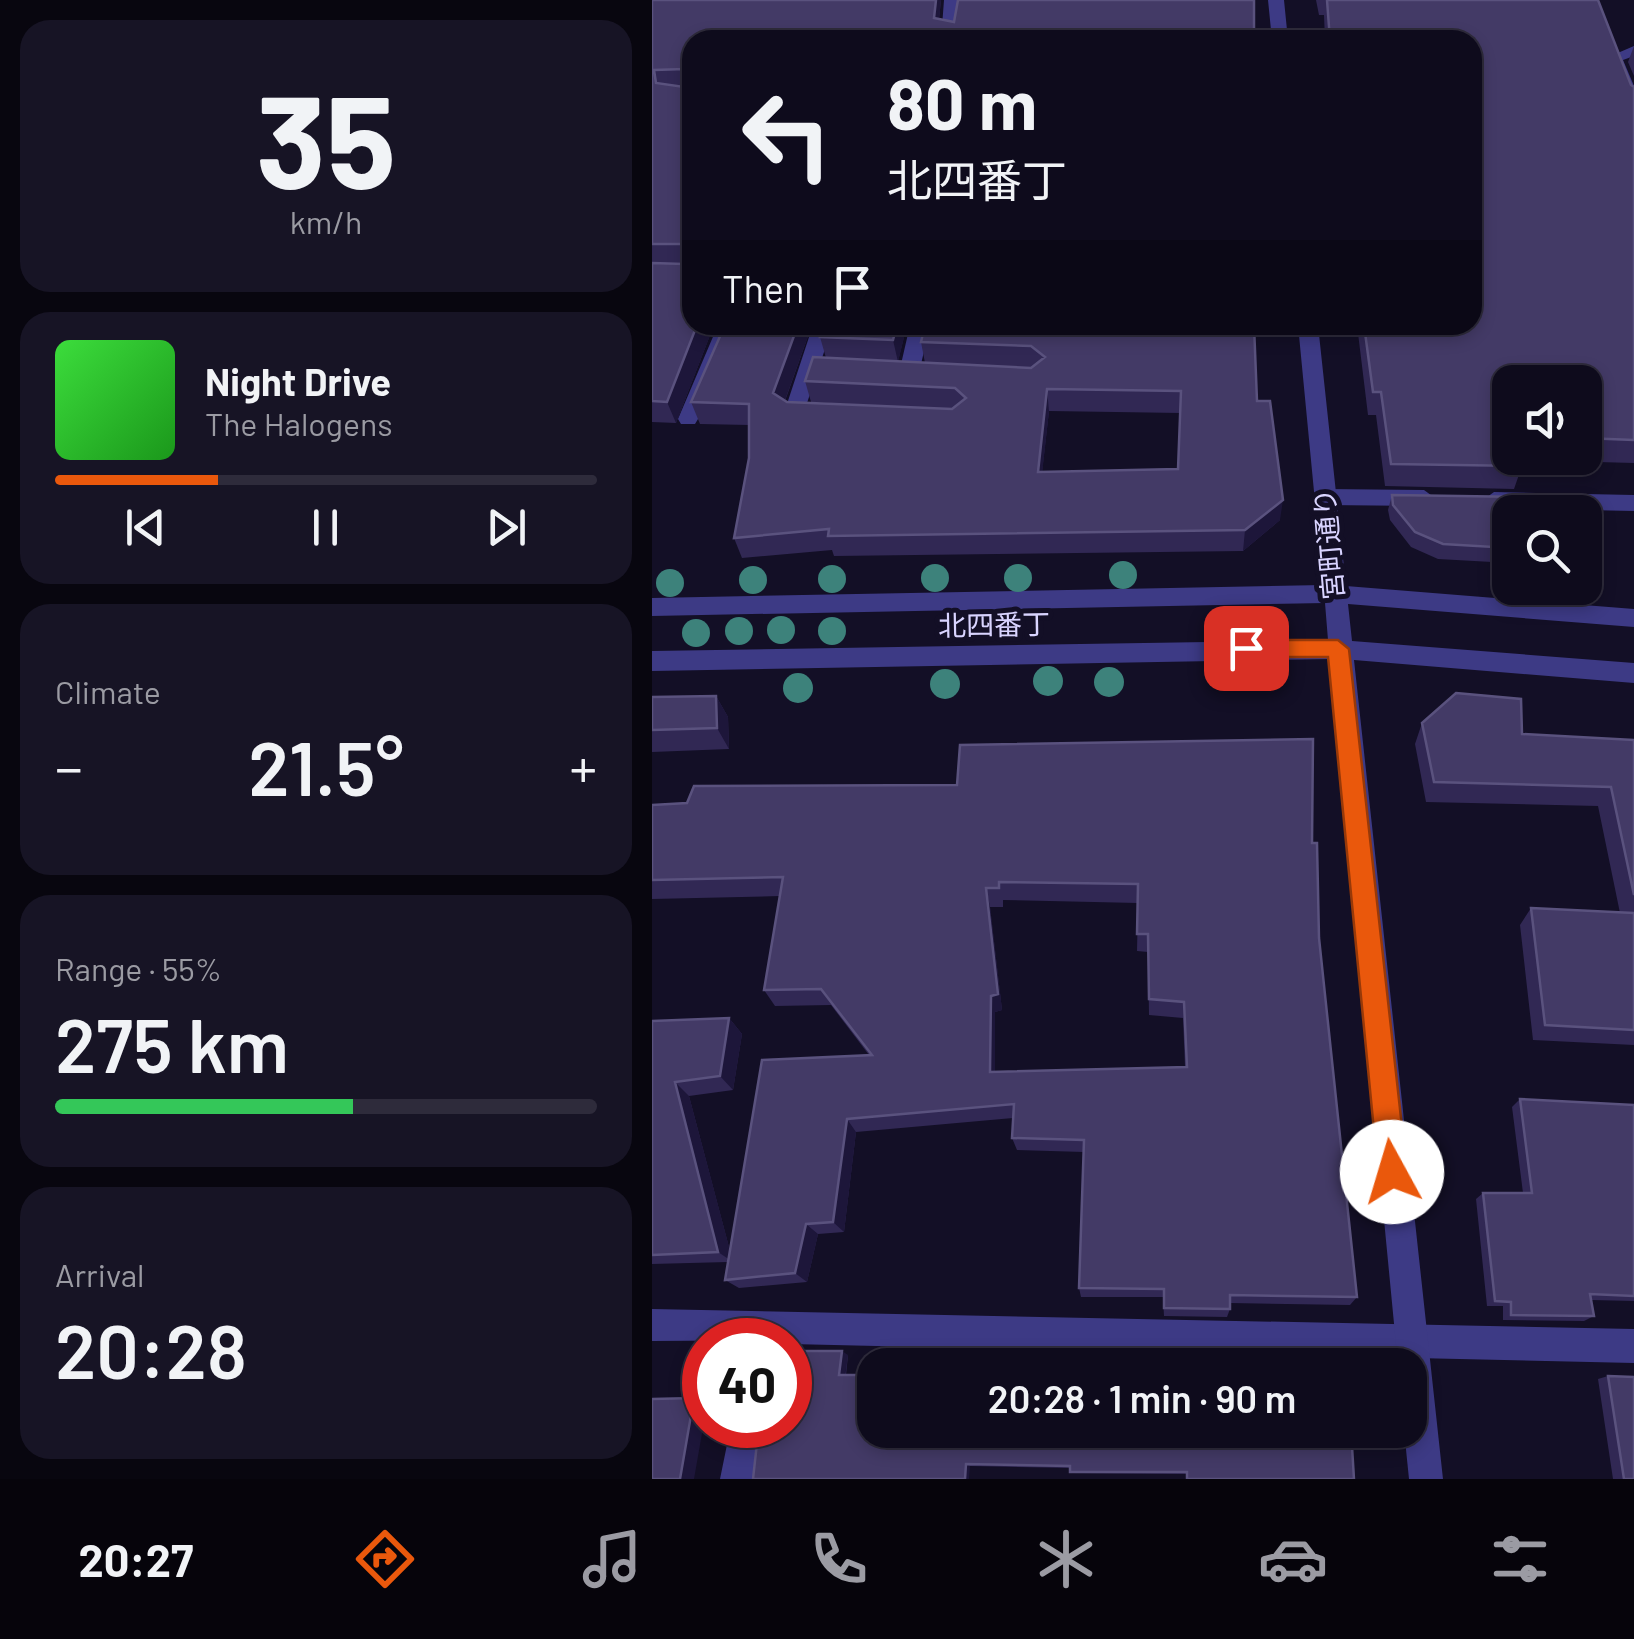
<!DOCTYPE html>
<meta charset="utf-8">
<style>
:root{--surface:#0e0b1c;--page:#171425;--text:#f1f3f6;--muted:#9b9ba3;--line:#2e2b3b;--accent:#ea580c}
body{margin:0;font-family:Barlow,"Noto Sans JP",sans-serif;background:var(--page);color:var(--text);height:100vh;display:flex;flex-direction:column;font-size:38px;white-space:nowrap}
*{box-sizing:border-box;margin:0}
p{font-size:32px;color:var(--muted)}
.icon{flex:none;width:55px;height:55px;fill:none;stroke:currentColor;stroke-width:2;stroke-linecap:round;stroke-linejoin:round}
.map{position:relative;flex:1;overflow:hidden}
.panel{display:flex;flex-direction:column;gap:20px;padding:20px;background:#08060f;width:652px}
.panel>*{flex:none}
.guide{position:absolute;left:30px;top:30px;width:800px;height:305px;border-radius:30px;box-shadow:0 5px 15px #0003,0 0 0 2px var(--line);background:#0e0b1c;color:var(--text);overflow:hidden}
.controls{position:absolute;left:840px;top:365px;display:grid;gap:20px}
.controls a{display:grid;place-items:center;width:110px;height:110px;border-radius:20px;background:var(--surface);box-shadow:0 5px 15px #0003,0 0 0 2px var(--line);font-size:50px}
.speed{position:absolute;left:30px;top:1318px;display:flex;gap:20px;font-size:50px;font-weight:700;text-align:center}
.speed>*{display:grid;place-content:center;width:130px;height:130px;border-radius:50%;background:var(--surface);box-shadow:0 5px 15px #0003,0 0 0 2px var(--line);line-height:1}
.speed .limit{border:15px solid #d22;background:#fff;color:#111}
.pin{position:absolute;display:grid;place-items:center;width:85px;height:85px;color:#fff;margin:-42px;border-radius:20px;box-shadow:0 5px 15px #0006}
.me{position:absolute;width:110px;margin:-55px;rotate:354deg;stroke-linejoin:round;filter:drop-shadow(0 0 8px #0008)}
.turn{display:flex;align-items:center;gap:35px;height:210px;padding:0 40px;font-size:45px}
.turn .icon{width:130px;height:130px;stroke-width:2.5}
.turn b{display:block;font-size:70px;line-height:85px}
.then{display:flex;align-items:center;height:95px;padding:0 40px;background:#0003;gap:20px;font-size:38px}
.big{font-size:75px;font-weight:600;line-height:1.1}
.panel .tile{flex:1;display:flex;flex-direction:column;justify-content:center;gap:15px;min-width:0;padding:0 35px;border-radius:30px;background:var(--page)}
.panel .dial{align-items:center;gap:0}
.dial b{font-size:130px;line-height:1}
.song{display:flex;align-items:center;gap:30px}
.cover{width:120px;height:120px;border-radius:15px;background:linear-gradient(135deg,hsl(120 70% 55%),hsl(120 70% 35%))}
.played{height:10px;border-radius:5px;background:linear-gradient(90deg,var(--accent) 30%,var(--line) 30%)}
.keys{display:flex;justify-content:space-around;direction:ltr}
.heat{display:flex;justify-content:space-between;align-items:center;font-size:55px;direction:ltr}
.charge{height:15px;border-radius:8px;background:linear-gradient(90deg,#34c759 55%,var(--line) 0)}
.trip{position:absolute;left:205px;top:1348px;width:570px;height:100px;border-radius:30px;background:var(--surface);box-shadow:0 5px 15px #0003,0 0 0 2px var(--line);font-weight:600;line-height:100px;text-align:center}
.dock{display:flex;height:160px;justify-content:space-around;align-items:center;background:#06040b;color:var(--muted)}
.dock .icon{width:70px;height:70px}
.dock .on{color:var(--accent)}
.dock b{font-size:45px;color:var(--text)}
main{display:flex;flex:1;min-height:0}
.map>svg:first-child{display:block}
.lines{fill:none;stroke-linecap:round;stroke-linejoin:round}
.service{fill:#3d3a85;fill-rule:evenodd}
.minor{fill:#3d3a85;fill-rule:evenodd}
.tertiary{fill:#3d3a85;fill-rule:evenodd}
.tree{fill:#3d827b}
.wall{fill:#312854;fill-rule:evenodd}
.shaded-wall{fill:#1d163a}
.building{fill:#433a66;stroke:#5a527e;stroke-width:2.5;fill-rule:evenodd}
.route{fill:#ea580c;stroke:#983908;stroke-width:2.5}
.labels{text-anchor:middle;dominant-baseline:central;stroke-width:10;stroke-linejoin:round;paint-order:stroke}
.street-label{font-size:28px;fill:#d9d4ff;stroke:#130f26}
</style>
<main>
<section class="panel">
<div class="tile dial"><b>35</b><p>km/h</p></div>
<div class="tile">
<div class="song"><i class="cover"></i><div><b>Night Drive</b><p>The Halogens</p></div></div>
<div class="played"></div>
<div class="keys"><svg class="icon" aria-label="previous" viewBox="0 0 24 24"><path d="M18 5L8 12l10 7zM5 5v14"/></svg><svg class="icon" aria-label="pause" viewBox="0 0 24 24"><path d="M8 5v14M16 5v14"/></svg><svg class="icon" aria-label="next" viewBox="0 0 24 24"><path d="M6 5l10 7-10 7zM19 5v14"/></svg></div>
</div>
<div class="tile"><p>Climate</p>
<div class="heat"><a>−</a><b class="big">21.5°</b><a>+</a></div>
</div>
<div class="tile"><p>Range · 55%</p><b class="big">275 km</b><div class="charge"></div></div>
<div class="tile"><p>Arrival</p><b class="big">20:28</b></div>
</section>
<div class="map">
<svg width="982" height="1479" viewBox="0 0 982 1479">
<rect width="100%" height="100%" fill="#130f26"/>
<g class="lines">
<!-- service -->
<path class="service" d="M 66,325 L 86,325 L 46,419 L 43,424 L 29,424 L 26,419 Z
M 161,325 L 181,325 L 154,406 L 171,409 L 174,414 C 166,425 140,424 132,413 Z
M 258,325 L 278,325 L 267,373 L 257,380 L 247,373 Z
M 79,1425 L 113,1425 L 102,1479 L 68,1479 Z"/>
<!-- minor -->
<path class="minor" d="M 292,0 L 308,0 L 305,40 L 289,40 Z
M 982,46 L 982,56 L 971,60 L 982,86 L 982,112 L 974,107 L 954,58 Z
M 672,489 L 772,490 L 783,498 L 772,506 L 672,505 L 661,497 Z
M 842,492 L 982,495 L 982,511 L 842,508 L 831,500 Z
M 0,1309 L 982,1329 L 982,1363 L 138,1344 L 138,1340 L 0,1341 Z"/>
<!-- tertiary -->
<path class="tertiary" d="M 616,0 L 632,0 L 636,40 L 620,40 Z
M 646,325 L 666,325 L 694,586 L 982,609 L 982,627 L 696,604 L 700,641 L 982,663 L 982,683 L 702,660 L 791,1479 L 757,1479 L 752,1430 L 758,1430 L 758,1365 L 746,1365 L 678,659 L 0,671 L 0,651 L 676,640 L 673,603 L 0,616 L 0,598 L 671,585 Z"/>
</g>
<!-- trees -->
<g class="tree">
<circle cx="471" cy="575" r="14"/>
<circle cx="283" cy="578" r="14"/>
<circle cx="366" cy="578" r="14"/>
<circle cx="180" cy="579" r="14"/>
<circle cx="101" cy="580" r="14"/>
<circle cx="18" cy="583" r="14"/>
<circle cx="129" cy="630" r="14"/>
<circle cx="87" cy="631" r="14"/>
<circle cx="180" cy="631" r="14"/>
<circle cx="44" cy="633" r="14"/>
<circle cx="396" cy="681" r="15"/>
<circle cx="457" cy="682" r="15"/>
<circle cx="293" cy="684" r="15"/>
<circle cx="146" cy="688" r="15"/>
</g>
<!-- wall -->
<path class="wall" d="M 0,0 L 289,0 L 287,19 L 302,22 L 306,0 L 602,0 L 602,40 L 40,40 L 40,325 L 62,325 L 24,423 L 0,422 Z
M 664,0 L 946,0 L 979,85 L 982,87 L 982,463 L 869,460 L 870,466 L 862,489 L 733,486 L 724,415 L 716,415 L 705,325 L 820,325 L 820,40 L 673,40 L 672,15 L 667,15 ZM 858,382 L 932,382 L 932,458 L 858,458 Z
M 982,46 L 982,76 L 976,62 Z
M 160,325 L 133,401 L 135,402 L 256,407 L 159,402 L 153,381 L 174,358 L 168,337 L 172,325 L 255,325 L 246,361 L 273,363 L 269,342 L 602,325 L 605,401 L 628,520 L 591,551 L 182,556 L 180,550 L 90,558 L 82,538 L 97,458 L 97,425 L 48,424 L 39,402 ZM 397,411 L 529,413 L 526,469 L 390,472 Z
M 740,495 L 858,512 L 858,563 L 786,559 L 759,547 L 738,520 L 736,510 Z
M 64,696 L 76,717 L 77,749 L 0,752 L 0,697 Z
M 770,723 L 870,734 L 982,740 L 982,1045 L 881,1040 L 868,925 L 879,908 L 968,913 L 946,806 L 774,802 L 763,744 Z
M 0,805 L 660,843 L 667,938 L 705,1297 L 698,1305 L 578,1303 L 578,1309 L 575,1317 L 512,1316 L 511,1297 L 429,1297 L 427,1288 L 432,1152 L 365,1150 L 360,1138 L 361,1118 L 204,1132 L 192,1232 L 166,1234 L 155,1282 L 87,1288 L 73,1280 L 76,1262 L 0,1264 L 0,1021 L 77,1018 L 90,1034 L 81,1090 L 37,1096 L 78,1251 L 217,1055 L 179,1005 L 123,1006 L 112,990 L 128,896 L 0,899 ZM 351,900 L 486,903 L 485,951 L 496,952 L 497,1015 L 531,1018 L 533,1067 L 343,1072 L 343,1012 L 350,1010 L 338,907 L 351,907 Z
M 868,1099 L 982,1105 L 982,1301 L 939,1300 L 942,1316 L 932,1321 L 851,1320 L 851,1306 L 835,1306 L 824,1199 L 831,1193 L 871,1193 L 860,1107 Z
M 196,1355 L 194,1375 L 702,1479 L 534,1479 L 534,1474 L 419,1473 L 418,1472 L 418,1468 L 318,1466 L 101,1479 Z
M 956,1376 L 982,1479 L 961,1479 L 946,1379 Z"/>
<!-- shaded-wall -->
<path class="shaded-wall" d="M 284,0 L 289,0 L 285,40 L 282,18 Z
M 45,325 L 62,325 L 24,423 L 15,402 Z
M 146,325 L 160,325 L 128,414 L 121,393 Z
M 245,325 L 255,325 L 246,362 L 241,340 Z
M 395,389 L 397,411 L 388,493 L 386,472 Z
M 631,500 L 628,520 L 591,551 L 593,530 Z
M 64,696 L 76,717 L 77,749 L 65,728 Z
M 334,888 L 338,907 L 350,1010 L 343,1012 L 343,1086 L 338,1072 Z
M 77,1018 L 90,1034 L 81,1090 L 68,1076 Z
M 23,1082 L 37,1096 L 81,1262 L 66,1252 Z
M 195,1119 L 204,1132 L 192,1232 L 181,1222 Z
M 154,1224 L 166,1234 L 155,1282 L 143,1273 Z
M 190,1351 L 196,1355 L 193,1378 L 187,1375 Z
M 42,1398 L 52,1401 L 52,1422 L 42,1479 L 28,1479 Z
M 314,1464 L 318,1466 L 317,1479 L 313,1479 Z"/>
<!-- building -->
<path class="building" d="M 0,0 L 284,0 L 282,18 L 302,22 L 306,0 L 602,0 L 602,40 L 40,40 L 40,325 L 45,325 L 15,402 L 0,401 L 0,263 L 32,264 L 36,260 L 32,244 L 0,244 ZM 33,69 L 37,83 L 32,87 L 4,83 L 2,70 Z
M 675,0 L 946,0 L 979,85 L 982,87 L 982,440 L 932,438 L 932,382 L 858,382 L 858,458 L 868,458 L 870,466 L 739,464 L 729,392 L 721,392 L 712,325 L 820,325 L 820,40 L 678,40 Z
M 73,325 L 146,325 L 121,393 L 135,402 L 300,409 L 314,398 L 303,388 L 153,381 L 161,357 L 379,368 L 393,357 L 379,346 L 269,342 L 273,325 L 602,325 L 605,401 L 618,401 L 631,500 L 593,530 L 176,536 L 177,529 L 82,538 L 97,458 L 97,404 L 39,402 ZM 395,389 L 529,391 L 526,469 L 386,472 Z
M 172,325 L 245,325 L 241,340 L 168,337 Z
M 740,495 L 873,497 L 877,512 L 858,512 L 858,548 L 791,544 L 763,532 L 741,505 Z
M 804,693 L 869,699 L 870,734 L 982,740 L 982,895 L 959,787 L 782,782 L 770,723 Z
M 64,696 L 65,728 L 0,730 L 0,697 Z
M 661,739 L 660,843 L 665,843 L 667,938 L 705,1297 L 578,1295 L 578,1309 L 512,1308 L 512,1289 L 427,1288 L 432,1140 L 360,1138 L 362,1104 L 195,1119 L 181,1222 L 154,1224 L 143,1273 L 73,1280 L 110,1060 L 220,1055 L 169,989 L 112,990 L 131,877 L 0,880 L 0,805 L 35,803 L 42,786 L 305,785 L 308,745 ZM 347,882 L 486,884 L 485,934 L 496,934 L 497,999 L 532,1002 L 535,1067 L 338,1072 L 339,996 L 346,994 L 334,888 L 347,888 Z
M 879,908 L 982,913 L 982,1030 L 893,1025 Z
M 77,1018 L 68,1076 L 23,1082 L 66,1252 L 0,1255 L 0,1021 Z
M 868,1099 L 982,1105 L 982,1296 L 938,1294 L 942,1316 L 859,1315 L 859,1302 L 843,1301 L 831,1193 L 880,1193 Z
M 138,1351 L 190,1351 L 187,1375 L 222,1375 L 222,1430 L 699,1430 L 702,1479 L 535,1479 L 535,1472 L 418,1472 L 418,1466 L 314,1464 L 313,1479 L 101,1479 L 107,1425 L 138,1425 Z
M 514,1352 L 578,1354 L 579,1365 L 514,1365 Z
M 330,1357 L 399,1358 L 398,1365 L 329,1365 Z
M 956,1376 L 982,1377 L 982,1479 L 972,1479 Z
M 42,1398 L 28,1479 L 0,1479 L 0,1399 Z"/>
<!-- route -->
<path class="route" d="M 594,640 L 686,640 L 697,649 L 755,1172 L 750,1182 L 740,1187 L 731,1182 L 726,1172 L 676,657 L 594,657 L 583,648 Z"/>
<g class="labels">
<!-- street labels -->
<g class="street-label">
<text transform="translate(676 544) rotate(-95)">宮町通り</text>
<text transform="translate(342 624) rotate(-1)">北四番丁</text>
</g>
</g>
</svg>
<div class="controls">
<a><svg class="icon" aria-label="sound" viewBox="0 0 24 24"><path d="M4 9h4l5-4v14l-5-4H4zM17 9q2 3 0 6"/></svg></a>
<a><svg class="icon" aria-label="search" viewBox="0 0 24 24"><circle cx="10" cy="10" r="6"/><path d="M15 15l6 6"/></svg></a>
</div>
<div class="speed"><div class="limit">40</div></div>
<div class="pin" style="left:594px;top:648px;background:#d93025"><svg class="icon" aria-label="arrive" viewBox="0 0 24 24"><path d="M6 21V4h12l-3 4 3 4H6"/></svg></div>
<svg class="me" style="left:740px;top:1172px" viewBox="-20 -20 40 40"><circle r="19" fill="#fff"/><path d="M0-13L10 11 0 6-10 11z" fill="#ea580c"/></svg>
<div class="trip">20:28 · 1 min · 90 m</div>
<div class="guide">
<div class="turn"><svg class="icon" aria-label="left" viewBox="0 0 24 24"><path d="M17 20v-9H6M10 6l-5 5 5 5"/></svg><div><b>80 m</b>北四番丁</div></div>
<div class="then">Then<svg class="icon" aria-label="arrive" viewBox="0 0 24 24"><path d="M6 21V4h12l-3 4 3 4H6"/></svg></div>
</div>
</div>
</main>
<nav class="dock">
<b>20:27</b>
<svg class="icon on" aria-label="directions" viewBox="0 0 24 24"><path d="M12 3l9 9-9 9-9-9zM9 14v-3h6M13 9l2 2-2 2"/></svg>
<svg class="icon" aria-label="music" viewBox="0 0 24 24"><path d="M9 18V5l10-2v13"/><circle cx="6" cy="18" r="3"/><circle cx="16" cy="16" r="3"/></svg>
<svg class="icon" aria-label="phone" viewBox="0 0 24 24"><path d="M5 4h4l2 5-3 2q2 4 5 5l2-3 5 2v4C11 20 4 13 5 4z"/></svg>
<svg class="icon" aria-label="climate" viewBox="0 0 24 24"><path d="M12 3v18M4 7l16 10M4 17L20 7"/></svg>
<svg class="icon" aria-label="car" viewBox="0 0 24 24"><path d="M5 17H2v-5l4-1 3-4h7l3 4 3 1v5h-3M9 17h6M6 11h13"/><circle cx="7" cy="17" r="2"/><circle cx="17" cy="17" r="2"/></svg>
<svg class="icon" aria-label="filters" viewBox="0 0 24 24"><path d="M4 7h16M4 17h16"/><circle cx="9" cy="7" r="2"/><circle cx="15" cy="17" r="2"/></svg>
</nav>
